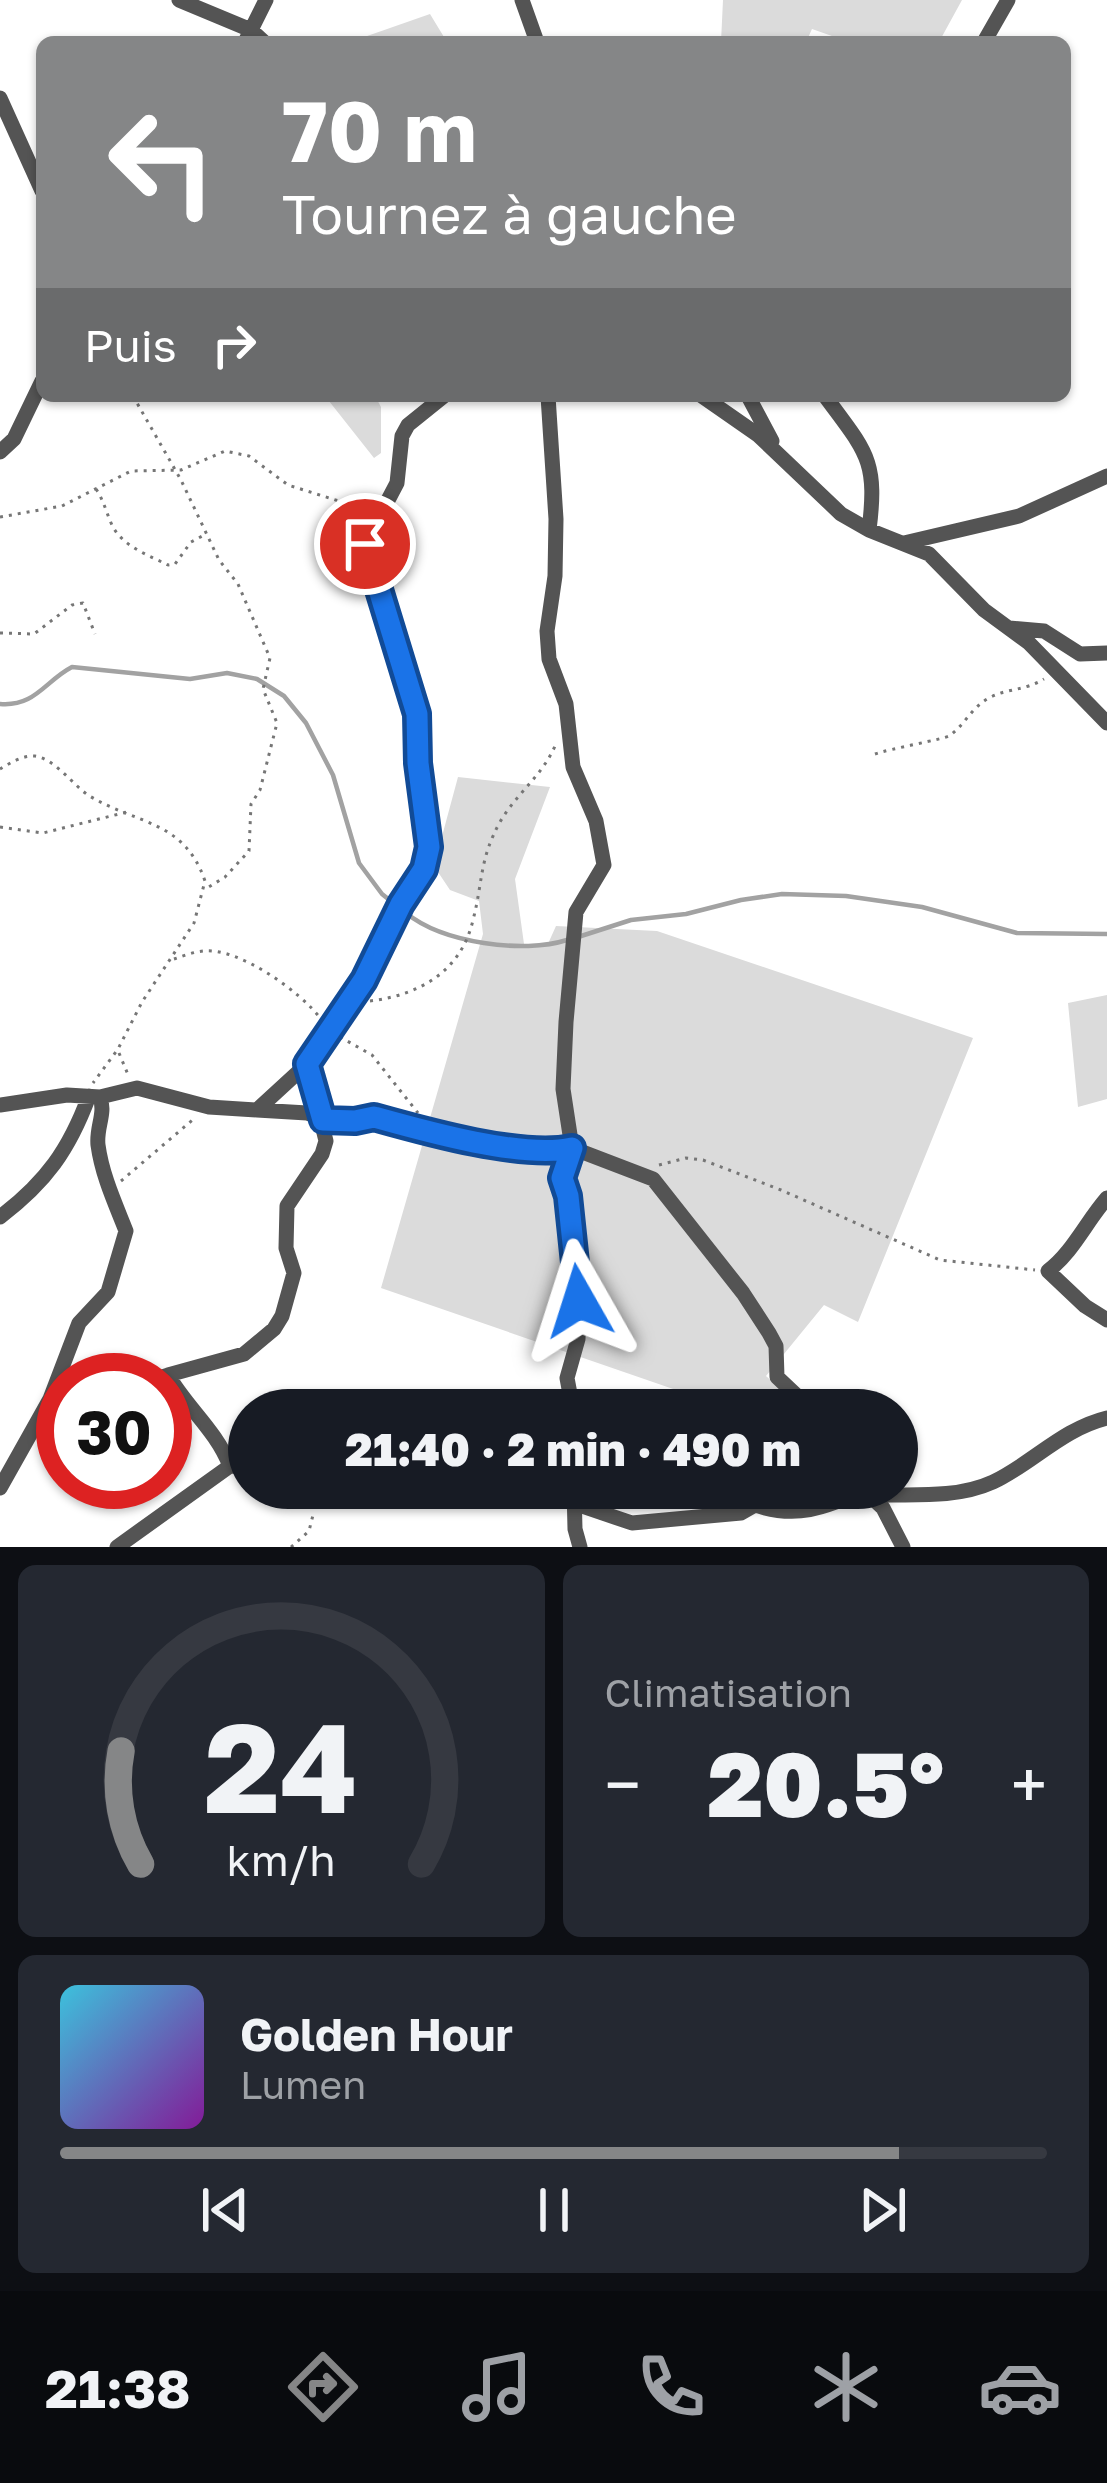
<!DOCTYPE html>
<html lang="fr">
<meta charset="utf-8">
<style>
:root{--surface:#171b24;--page:#242831;--text:#f1f3f6;--muted:#9ea1a6;--line:#363941;--accent:#858687}
body{margin:0;font-family:"Golos Text",sans-serif;background:var(--page);color:var(--text);height:100vh;display:flex;flex-direction:column;font-size:45px;white-space:nowrap}
*{box-sizing:border-box;margin:0}
p{font-size:39px;color:var(--muted)}
.icon{flex:none;width:66px;height:66px;fill:none;stroke:currentColor;stroke-width:2;stroke-linecap:round;stroke-linejoin:round}
.map{position:relative;height:1547px;overflow:hidden}
.panel{display:flex;flex-direction:column;gap:18px;padding:18px;background:#0d0f14;flex:1}
.panel>*{flex:none}
.guide{position:absolute;left:36px;top:36px;width:1035px;height:366px;border-radius:18px;box-shadow:0 3px 9px #0004;background:#858687;color:#fff;overflow:hidden}
.speed{position:absolute;left:36px;top:1353px;display:flex;gap:24px;font-size:60px;font-weight:700;text-align:center}
.speed>*{display:grid;place-content:center;width:156px;height:156px;border-radius:50%;background:var(--surface);box-shadow:0 3px 9px #0004;line-height:1}
.speed .limit{border:18px solid #d22;background:#fff;color:#111}
.pin{position:absolute;display:grid;place-items:center;width:102px;height:102px;color:#fff;margin:-51px;border:6px solid #fff;border-radius:50%;box-shadow:0 3px 12px #0007}
.me{position:absolute;width:132px;margin:-66px;rotate:354deg;stroke-linejoin:round;filter:drop-shadow(0 0 9px #0008)}
.turn{display:flex;align-items:center;gap:42px;height:252px;padding:0 48px;font-size:54px}
.turn .icon{width:156px;height:156px;stroke-width:2.5}
.turn b{display:block;font-size:84px;line-height:102px}
.then{display:flex;align-items:center;height:114px;padding:0 48px;background:#0003;gap:24px;font-size:45px}
.big{font-size:90px;font-weight:800;line-height:1.1}
.panel .tile{flex:1;display:flex;flex-direction:column;justify-content:center;gap:18px;min-width:0;padding:0 42px;border-radius:18px;background:var(--page)}
.panel .dial{align-items:center;gap:0}
.dial svg{height:312px;overflow:visible;fill:none;stroke:var(--line);stroke-width:7;stroke-linecap:round;text-anchor:middle}
.dial text{fill:var(--text);stroke:none}
.song{display:flex;align-items:center;gap:36px}
.cover{width:144px;height:144px;border-radius:18px;background:linear-gradient(135deg,hsl(190 70% 55%),hsl(290 70% 35%))}
.played{height:12px;border-radius:6px;background:linear-gradient(90deg,var(--accent) 85%,var(--line) 85%)}
.keys{display:flex;justify-content:space-around;direction:ltr}
.heat{display:flex;justify-content:space-between;align-items:center;font-size:66px;direction:ltr}
.panel .tiles{flex:1;display:grid;gap:18px;grid-template-columns:1fr 1fr}
.tile:last-child{grid-column:span 2}
.trip{position:absolute;left:228px;top:1389px;width:690px;height:120px;border-radius:60px;background:var(--surface);box-shadow:0 3px 9px #0004;font-weight:800;line-height:120px;text-align:center}
.menu{display:flex;height:192px;justify-content:space-around;align-items:center;background:#090b0e;color:var(--muted)}
.menu .icon{width:84px;height:84px}
.menu .on{color:var(--accent)}
.menu b{font-size:54px;color:var(--text)}
.map>svg:first-child{display:block}
.green{fill:#dbdbdb}
.lines{fill:none;stroke-linecap:round;stroke-linejoin:round}
.stream{stroke:#a2a2a2;stroke-width:4.5}
.path{stroke:#767676;stroke-width:3;stroke-dasharray:3 6;stroke-linecap:butt}
.minor{stroke:#545454;stroke-width:15}
.route-casing{stroke:#114b97;stroke-width:30}
.route{stroke:#1a73e8;stroke-width:21}
</style>
<div class="map">
<svg width="1107" height="1547" viewBox="0 0 1107 1547">
<rect width="100%" height="100%" fill="#fff"/>
<!-- green -->
<path class="green" d="M 723,0 L 962,0 L 939,42 L 849,42 L 812,29 L 806,42 L 721,42 Z
M 430,14 L 447,42 L 350,42 Z
M 325,396 L 375,396 L 381,407 L 381,453 L 374,458 Z
M 458,777 L 550,787 L 515,879 L 524,944 L 547,946 L 556,926 L 657,931 L 973,1038 L 858,1322 L 824,1305 L 766,1376 L 792,1399 L 783,1410 L 734,1410 L 381,1288 L 483,934 L 479,901 L 450,890 L 434,866 Z
M 1107,995 L 1107,1099 L 1078,1107 L 1068,1003 Z"/>
<g class="lines">
<!-- stream -->
<path class="stream" d="M 0,704 C 35,707 45,681 72,667 L 190,679 L 227,673 L 257,679 L 284,696 L 306,723 L 333,775 L 359,863 L 382,894 L 397,906
M 406,913 C 443,943 523,954 567,940
M 578,937 L 631,920 L 686,914 L 741,900 L 782,894 L 846,896 L 922,907 L 1017,933 L 1107,934"/>
<!-- path -->
<path class="path" d="M 133,396 L 181,480 L 219,560 L 238,584 L 270,658 L 263,689 L 277,723 L 260,790 L 251,804 L 249,851 L 225,877 L 204,890
M 96,489 C 104,501 106,512 112,525 C 122,546 148,555 168,565 L 175,564 L 191,542 L 206,534
M 0,517 L 62,506 L 131,471 L 181,470 L 225,451 L 249,456 L 288,485 L 364,509
M 0,633 L 34,634 L 72,605 L 83,603 L 95,634
M 875,754 C 889,749 944,739 949,736 C 965,725 972,706 991,697 C 1009,688 1024,691 1044,679
M 0,769 C 10,763 23,755 35,756 C 55,759 72,784 88,795 C 134,824 184,819 205,881 L 194,923 L 142,1002 L 118,1049 L 93,1083
M 0,827 L 43,833 L 127,812
M 174,959 C 183,956 193,952 203,951 C 238,947 300,991 321,1019
M 370,1001 C 419,995 461,972 473,920 C 483,882 479,860 500,822 C 516,794 542,776 555,746
M 340,1037 L 372,1055 L 418,1113
M 119,1053 L 129,1077
M 659,1165 L 686,1158 L 703,1160 L 781,1190 L 940,1260 L 1035,1270
M 121,1181 L 196,1117
M 291,1547 L 309,1531 L 314,1511"/>
<!-- minor -->
<path class="minor" d="M 179,0 L 251,30 L 264,42
M 522,0 L 537,42
M 245,42 L 266,0
M 984,42 L 1008,0
M 0,98 L 42,191
M 548,396 L 556,519 L 555,576 L 547,631 L 549,659 L 566,704 L 573,767 L 596,821 L 604,865 L 576,912 L 566,1022 L 563,1089 L 572,1148 L 562,1178 L 568,1196 L 579,1301 L 578,1339 L 567,1378 L 573,1410
M 702,396 L 758,435 L 841,514 L 869,530 L 929,554 L 984,610 L 1029,643 L 1107,723
M 748,396 L 772,441
M 825,396 C 866,452 878,459 869,530
M 0,452 L 14,439 L 42,381
M 904,543 L 1019,516 L 1107,476
M 1009,628 L 1044,631 L 1080,654 L 1107,653
M 0,1105 L 67,1095 L 100,1097 L 137,1088 L 209,1107 L 257,1110 L 307,1064 L 350,1003 L 428,859 L 417,714 L 365,544 L 397,483 L 402,436 L 408,425 L 444,396
M 257,1110 L 307,1113 L 337,1122 L 373,1117 L 493,1144 L 552,1153 L 572,1148 L 653,1179 L 743,1293 L 769,1333 L 776,1346 L 777,1377 L 812,1410
M 1107,1198 C 1086,1222 1073,1252 1048,1271 L 1085,1306 L 1107,1320
M 0,1217 C 46,1182 69,1150 89,1096
M 168,1375 L 244,1354 L 274,1329 L 282,1316 L 294,1273 L 286,1248 L 287,1206 L 322,1154 L 326,1141 L 307,1064
M 76,1380 L 81,1377 L 99,1380
M 153,1380 L 168,1375 C 187,1408 216,1430 230,1466 L 249,1467
M 50,1399 L 79,1323 L 108,1292 L 126,1231 C 115,1203 102,1175 98,1145 C 96,1127 106,1114 100,1097
M 0,1488 L 50,1399 L 56,1395
M 298,1488 L 315,1497 L 327,1498 L 485,1488
M 574,1488 L 575,1529 L 580,1547
M 867,1493 L 883,1508 L 903,1547
M 871,1495 C 911,1494 956,1499 993,1482 C 1033,1463 1062,1429 1107,1418
M 576,1504 L 632,1523 L 741,1513 L 755,1505 C 797,1519 823,1508 863,1491
M 117,1547 L 230,1466"/>
</g>
<g class="lines">
<defs>
<path id="route" d="M 365,544 L 417,714 L 418,763 L 429,847 L 424,869 L 401,904 L 364,980 L 307,1064 L 323,1120 L 355,1121 L 374,1117 C 424,1131 523,1159 572,1148 L 562,1178 L 568,1196 L 579,1301"/>
</defs>
<!-- route casing -->
<use href="#route" class="route-casing"/>
<!-- route -->
<use href="#route" class="route"/>
</g>
</svg>
<div class="speed"><div class="limit">30</div></div>
<div class="pin" style="left:365px;top:544px;background:#d93025"><svg class="icon" aria-label="arrive" viewBox="0 0 24 24"><path d="M6 21V4h12l-3 4 3 4H6"/></svg></div>
<svg class="me" style="left:579px;top:1301px" viewBox="-20 -20 40 40"><path d="M0-17L14 15 0 8-14 15z" fill="#1a73e8" stroke="#fff" stroke-width="4"/></svg>
<div class="trip">21:40 · 2 min · 490 m</div>
<div class="guide">
<div class="turn"><svg class="icon" aria-label="left" viewBox="0 0 24 24"><path d="M17 20v-9H6M10 6l-5 5 5 5"/></svg><div><b>70 m</b>Tournez à gauche</div></div>
<div class="then">Puis<svg class="icon" aria-label="right" viewBox="0 0 24 24"><path d="M7 20v-9h11M14 6l5 5-5 5"/></svg></div>
</div>
</div>
<section class="panel">
<div class="tiles">
<div class="tile dial"><svg viewBox="0 0 100 80">
<path d="M14 69A42 42 0 1 1 86 69"/>
<path d="M14 69A42 42 0 0 1 9 40" stroke="#858687"/>
<text x="50" y="56" font-size="32" font-weight="700">24</text>
<text x="50" y="72" font-size="11">km/h</text>
</svg></div>
<div class="tile"><p>Climatisation</p>
<div class="heat"><a>−</a><b class="big">20.5°</b><a>+</a></div>
</div>
<div class="tile">
<div class="song"><i class="cover"></i><div><b>Golden Hour</b><p>Lumen</p></div></div>
<div class="played"></div>
<div class="keys"><svg class="icon" aria-label="previous" viewBox="0 0 24 24"><path d="M18 5L8 12l10 7zM5 5v14"/></svg><svg class="icon" aria-label="pause" viewBox="0 0 24 24"><path d="M8 5v14M16 5v14"/></svg><svg class="icon" aria-label="next" viewBox="0 0 24 24"><path d="M6 5l10 7-10 7zM19 5v14"/></svg></div>
</div>
</div>
</section>
<nav class="menu">
<b>21:38</b>
<svg class="icon on" aria-label="directions" viewBox="0 0 24 24"><path d="M12 3l9 9-9 9-9-9zM9 14v-3h6M13 9l2 2-2 2"/></svg>
<svg class="icon" aria-label="music" viewBox="0 0 24 24"><path d="M9 18V5l10-2v13"/><circle cx="6" cy="18" r="3"/><circle cx="16" cy="16" r="3"/></svg>
<svg class="icon" aria-label="phone" viewBox="0 0 24 24"><path d="M5 4h4l2 5-3 2q2 4 5 5l2-3 5 2v4C11 20 4 13 5 4z"/></svg>
<svg class="icon" aria-label="climate" viewBox="0 0 24 24"><path d="M12 3v18M4 7l16 10M4 17L20 7"/></svg>
<svg class="icon" aria-label="car" viewBox="0 0 24 24"><path d="M5 17H2v-5l4-1 3-4h7l3 4 3 1v5h-3M9 17h6M6 11h13"/><circle cx="7" cy="17" r="2"/><circle cx="17" cy="17" r="2"/></svg>
</nav>
